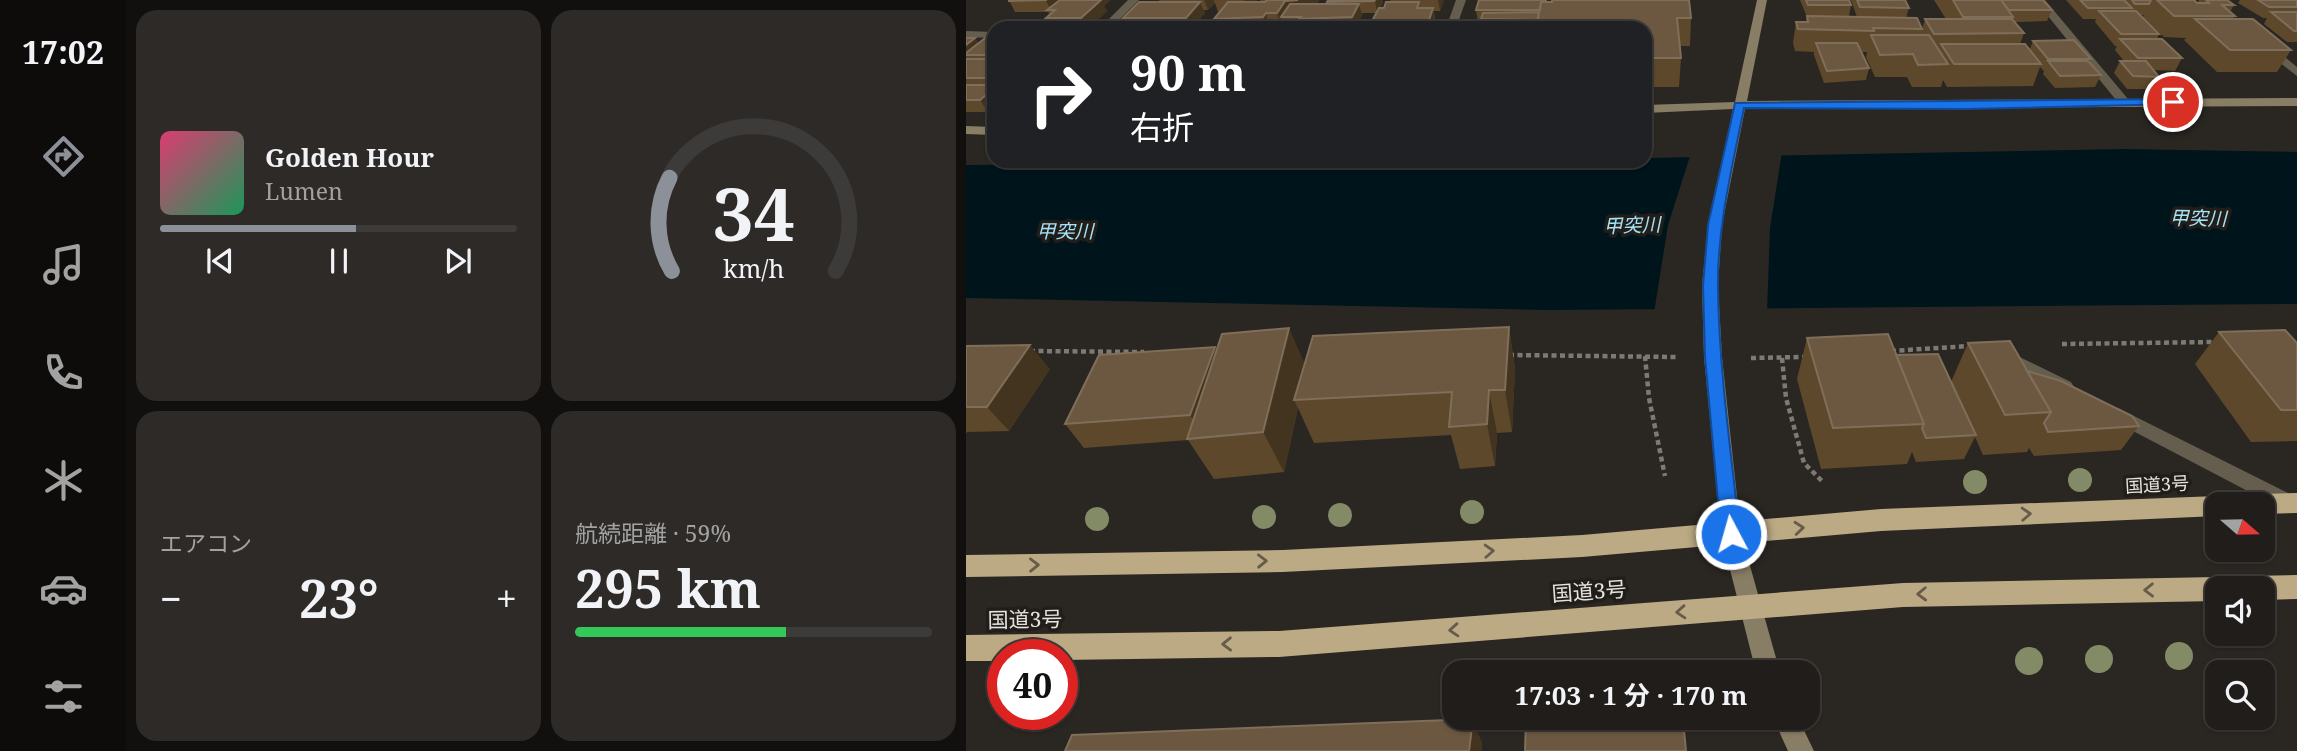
<!DOCTYPE html>
<html lang="ja">
<meta charset="utf-8">
<style>
:root{--surface:#201d1a;--page:#2d2a27;--text:#f1f3f6;--muted:#a2a2a2;--line:#3d3b39;--accent:#8c9099}
body{margin:0;font-family:"Noto Serif","Noto Sans JP",serif;background:var(--page);color:var(--text);height:100vh;display:flex;flex-direction:column;font-size:26px;white-space:nowrap}
*{box-sizing:border-box;margin:0}
p{font-size:23px;color:var(--muted)}
.icon{flex:none;width:38px;height:38px;fill:none;stroke:currentColor;stroke-width:2;stroke-linecap:round;stroke-linejoin:round}
.map{position:relative;flex:1;overflow:hidden}
.panel{display:flex;flex-direction:column;gap:10px;padding:10px;background:#12100e;width:840px}
.panel>*{flex:none}
.banner{position:absolute;left:21px;top:21px;width:665px;height:147px;border-radius:21px;box-shadow:0 2px 5px #0004,0 0 0 2px var(--line);background:#202124;color:#fff;overflow:hidden}
.needle{width:46px;rotate:110deg}
.controls{position:absolute;left:1239px;top:492px;display:grid;gap:14px}
.controls a{display:grid;place-items:center;width:70px;height:70px;border-radius:14px;background:var(--surface);box-shadow:0 2px 5px #0004,0 0 0 2px var(--line);font-size:35px}
.speed{position:absolute;left:21px;top:639px;display:flex;gap:14px;font-size:35px;font-weight:700;text-align:center}
.speed>*{display:grid;place-content:center;width:91px;height:91px;border-radius:50%;background:var(--surface);box-shadow:0 2px 5px #0004,0 0 0 2px var(--line);line-height:1}
.speed .limit{border:10px solid #d22;background:#fff;color:#111}
.pin{position:absolute;display:grid;place-items:center;width:60px;height:60px;color:#fff;margin:-30px;border:4px solid #fff;border-radius:50%;box-shadow:0 2px 7px #0007}
.me{position:absolute;width:77px;margin:-38px;rotate:354deg;stroke-linejoin:round;filter:drop-shadow(0 0 5px #0008)}
.turn{display:flex;align-items:center;gap:24px;height:147px;padding:0 28px;font-size:32px}
.turn .icon{width:91px;height:91px;stroke-width:2.5}
.turn b{display:block;font-size:49px;line-height:60px}
.big{font-size:52px;font-weight:700;line-height:1.1}
.panel .card{flex:1;display:flex;flex-direction:column;justify-content:center;gap:10px;min-width:0;padding:0 24px;border-radius:21px;background:var(--page)}
.panel .dial{align-items:center;gap:0}
.dial svg{height:182px;overflow:visible;fill:none;stroke:var(--line);stroke-width:7;stroke-linecap:round;text-anchor:middle}
.dial text{fill:var(--text);stroke:none}
.song{display:flex;align-items:center;gap:21px}
.cover{width:84px;height:84px;border-radius:10px;background:linear-gradient(135deg,hsl(340 70% 55%),hsl(150 70% 35%))}
.played{height:7px;border-radius:4px;background:linear-gradient(90deg,var(--accent) 55%,var(--line) 55%)}
.keys{display:flex;justify-content:space-around;direction:ltr}
.heat{display:flex;justify-content:space-between;align-items:center;font-size:38px;direction:ltr}
.charge{height:10px;border-radius:5px;background:linear-gradient(90deg,#34c759 59%,var(--line) 0)}
.panel .tiles{flex:1;display:grid;gap:10px;grid-template-columns:repeat(2,1fr)}
.trip{position:absolute;left:476px;top:660px;width:378px;height:70px;border-radius:21px;background:var(--surface);box-shadow:0 2px 5px #0004,0 0 0 2px var(--line);font-weight:700;line-height:70px;text-align:center}
main{display:flex;flex:1;min-height:0}
.tabs{display:flex;flex-direction:column;width:126px;justify-content:space-around;align-items:center;background:#0d0c0a;color:var(--muted)}
.tabs .icon{width:49px;height:49px}
.tabs .active{color:var(--accent)}
.tabs b{font-size:32px;color:var(--text)}
.map>svg:first-child{display:block}
.water{fill:#00141b}
.pier{fill:#2a2722}
.lines{fill:none;stroke-linecap:round;stroke-linejoin:round}
.path{stroke:#7d7a76;stroke-width:4.5;stroke-dasharray:5 3.5;stroke-linecap:butt}
.street{fill:#655e4f;fill-rule:evenodd}
.secondary{fill:#887d65;fill-rule:evenodd}
.highway{fill:#bbaa84;fill-rule:evenodd}
.tree{fill:#838b66}
.wall{fill:#5e482c}
.shaded-wall{fill:#433420}
.building{fill:#6c5840;stroke:#7f6e59;stroke-width:2}
.oneway{stroke:#665c49}
.route{fill:#1a73e8;stroke:#114b97;stroke-width:2}
.labels{text-anchor:middle;dominant-baseline:central;stroke-width:7;stroke-linejoin:round;paint-order:stroke}
.street-label{font-size:18px;fill:#e4e2df;stroke:#211d19}
.water-label{font-size:19px;font-style:italic;fill:#a5e1f7;stroke:#211d19}
.near-street-label{font-size:21px;fill:#e4e2df;stroke:#211d19}
</style>
<main>
<nav class="tabs">
<b>17:02</b>
<svg class="icon active" aria-label="directions" viewBox="0 0 24 24"><path d="M12 3l9 9-9 9-9-9zM9 14v-3h6M13 9l2 2-2 2"/></svg>
<svg class="icon" aria-label="music" viewBox="0 0 24 24"><path d="M9 18V5l10-2v13"/><circle cx="6" cy="18" r="3"/><circle cx="16" cy="16" r="3"/></svg>
<svg class="icon" aria-label="phone" viewBox="0 0 24 24"><path d="M5 4h4l2 5-3 2q2 4 5 5l2-3 5 2v4C11 20 4 13 5 4z"/></svg>
<svg class="icon" aria-label="climate" viewBox="0 0 24 24"><path d="M12 3v18M4 7l16 10M4 17L20 7"/></svg>
<svg class="icon" aria-label="car" viewBox="0 0 24 24"><path d="M5 17H2v-5l4-1 3-4h7l3 4 3 1v5h-3M9 17h6M6 11h13"/><circle cx="7" cy="17" r="2"/><circle cx="17" cy="17" r="2"/></svg>
<svg class="icon" aria-label="filters" viewBox="0 0 24 24"><path d="M4 7h16M4 17h16"/><circle cx="9" cy="7" r="2"/><circle cx="15" cy="17" r="2"/></svg>
</nav>
<section class="panel">
<div class="tiles">
<div class="card">
<div class="song"><i class="cover"></i><div><b>Golden Hour</b><p>Lumen</p></div></div>
<div class="played"></div>
<div class="keys"><svg class="icon" aria-label="previous" viewBox="0 0 24 24"><path d="M18 5L8 12l10 7zM5 5v14"/></svg><svg class="icon" aria-label="pause" viewBox="0 0 24 24"><path d="M8 5v14M16 5v14"/></svg><svg class="icon" aria-label="next" viewBox="0 0 24 24"><path d="M6 5l10 7-10 7zM19 5v14"/></svg></div>
</div>
<div class="card dial"><svg viewBox="0 0 100 80">
<path d="M14 69A42 42 0 1 1 86 69"/>
<path d="M14 69A42 42 0 0 1 13 28" stroke="#8c9099"/>
<text x="50" y="56" font-size="32" font-weight="700">34</text>
<text x="50" y="72" font-size="11">km/h</text>
</svg></div>
<div class="card"><p>エアコン</p>
<div class="heat"><a>−</a><b class="big">23°</b><a>+</a></div>
</div>
<div class="card"><p>航続距離 · 59%</p><b class="big">295 km</b><div class="charge"></div></div>
</div>
</section>
<div class="map">
<svg width="1331" height="751" viewBox="0 0 1331 751">
<rect width="100%" height="100%" fill="#2a2722"/>
<!-- water -->
<path class="water" d="M 1157,149 L 1331,152 L 1331,304 L 580,310 L 0,298 L 0,165 L 679,161 L 679,158 Z"/>
<!-- pier -->
<path class="pier" d="M 816,152 L 804,228 L 801,312 L 688,313 L 702,225 L 725,153 Z"/>
<g class="lines">
<!-- path -->
<path class="path" d="M 1096,344 L 1248,342
M 64,351 L 178,352
M 925,351 L 1003,346
M 543,355 L 710,357
M 679,356 L 683,398 L 699,476
M 785,358 L 839,357
M 816,358 L 820,398 L 838,463 L 856,481"/>
<!-- street -->
<path class="street" d="M 162,0 L 173,0 L 145,28 L 134,28 Z
M 490,0 L 500,0 L 490,28 L 480,28 Z
M 1069,0 L 1079,0 L 1162,99 L 1162,105 L 1154,105 Z
M 0,31 L 28,32 L 28,38 L 0,37 Z
M 1295,44 L 1303,44 L 1331,67 L 1331,76 L 1295,48 Z
M 1037,349 L 1105,382 L 1108,387 L 1105,392 L 1093,392 L 1031,359 L 1028,355 Z
M 1152,408 L 1330,497 L 1330,509 L 1323,511 L 1316,509 L 1146,420 L 1143,415 L 1146,410 Z"/>
<!-- secondary -->
<path class="secondary" d="M 791,0 L 801,0 L 781,101 L 1331,98 L 1331,106 L 779,109 L 756,225 L 752,286 L 756,357 L 775,534 L 814,672 L 790,672 L 755,534 L 738,357 L 736,286 L 742,225 L 767,109 L 679,113 L 679,105 L 769,102 Z
M 0,126 L 28,127 L 28,135 L 0,134 Z
M 807,718 L 832,718 L 848,751 L 822,751 Z"/>
<!-- highway -->
<path class="highway" d="M 1331,493 L 1331,513 L 1297,514 L 1297,504 L 1283,504 L 1286,497 L 1295,494 Z
M 1251,496 L 1260,499 L 1262,504 L 1251,504 L 1251,516 L 915,531 L 616,557 L 317,572 L 0,577 L 0,555 L 317,550 L 616,535 L 915,509 Z
M 1331,575 L 1331,599 L 1297,600 L 1297,588 L 1270,588 L 1274,580 L 1283,576 Z
M 1251,577 L 1260,581 L 1264,588 L 1251,588 L 1251,601 L 937,607 L 313,657 L 96,660 L 96,654 L 37,654 L 37,661 L 0,661 L 0,635 L 313,631 L 937,583 Z"/>
</g>
<!-- trees -->
<g class="tree">
<circle cx="1114" cy="480" r="12"/>
<circle cx="1009" cy="482" r="12"/>
<circle cx="506" cy="512" r="12"/>
<circle cx="374" cy="515" r="12"/>
<circle cx="298" cy="517" r="12"/>
<circle cx="131" cy="519" r="12"/>
<circle cx="1213" cy="656" r="14"/>
<circle cx="1133" cy="659" r="14"/>
<circle cx="1063" cy="661" r="14"/>
</g>
<!-- wall -->
<path class="wall" d="M 43,0 L 144,0 L 138,6 L 141,11 L 123,28 L 85,28 L 80,18 L 84,15 L 82,12 L 49,12 Z
M 193,0 L 291,0 L 289,2 L 295,2 L 294,0 L 353,0 L 351,4 L 361,4 L 362,0 L 416,0 L 417,2 L 414,8 L 418,8 L 425,2 L 424,0 L 478,0 L 474,11 L 468,11 L 469,19 L 466,28 L 408,28 L 406,21 L 410,13 L 395,13 L 396,15 L 389,28 L 318,28 L 316,22 L 314,25 L 303,25 L 301,28 L 252,28 L 248,19 L 254,12 L 252,12 L 249,3 L 242,10 L 238,10 L 239,13 L 226,28 L 161,28 L 157,18 L 194,2 Z
M 513,0 L 580,0 L 580,2 L 725,18 L 724,46 L 714,46 L 715,58 L 713,87 L 679,87 L 679,28 L 515,28 L 515,22 L 512,22 L 510,10 Z
M 834,0 L 883,0 L 885,5 L 883,17 L 891,17 L 885,0 L 939,0 L 943,8 L 940,18 L 956,29 L 959,19 L 980,19 L 968,0 L 1077,0 L 1086,10 L 1081,21 L 1048,22 L 1058,33 L 1054,44 L 1064,49 L 1067,41 L 1125,59 L 1123,62 L 1135,75 L 1129,87 L 1089,88 L 1077,74 L 1078,71 L 1074,67 L 1067,86 L 981,87 L 977,80 L 975,87 L 946,87 L 941,77 L 909,77 L 900,57 L 901,52 L 896,52 L 903,68 L 900,80 L 858,83 L 848,55 L 848,52 L 829,51 L 827,43 L 830,22 L 840,22 L 841,17 Z
M 1100,0 L 1228,0 L 1232,3 L 1233,0 L 1261,0 L 1268,5 L 1264,12 L 1269,16 L 1267,19 L 1325,50 L 1311,72 L 1251,72 L 1218,40 L 1220,38 L 1198,37 L 1177,17 L 1178,15 L 1174,15 L 1193,34 L 1191,39 L 1216,58 L 1209,71 L 1188,70 L 1193,77 L 1187,89 L 1161,89 L 1148,73 L 1154,61 L 1158,61 L 1149,50 L 1151,46 L 1149,46 L 1129,22 L 1130,19 L 1117,19 Z
M 1274,0 L 1331,0 L 1331,42 L 1321,42 L 1298,24 L 1301,18 L 1297,18 L 1272,3 Z
M 28,31 L 28,107 L 22,112 L 0,112 L 0,38 L 9,38 L 12,43 Z
M 543,327 L 549,370 L 546,432 L 531,433 L 529,466 L 494,469 L 485,435 L 348,443 L 332,408 L 318,472 L 248,479 L 222,440 L 118,448 L 99,424 L 250,349 L 339,365 Z
M 1253,332 L 1331,343 L 1331,441 L 1285,442 L 1229,364 Z
M 841,338 L 930,355 L 985,382 L 1002,343 L 1061,371 L 1173,426 L 1155,450 L 1068,456 L 1063,448 L 1061,452 L 1017,455 L 1009,437 L 998,459 L 950,462 L 946,452 L 941,464 L 855,469 L 831,379 Z
M 0,346 L 84,369 L 43,431 L 1,432 L 0,434 Z"/>
<!-- shaded-wall -->
<path class="shaded-wall" d="M 81,0 L 92,0 L 94,5 L 85,10 L 80,1 Z
M 131,0 L 144,0 L 138,6 L 141,11 L 123,28 L 120,28 L 115,18 Z
M 238,0 L 251,0 L 248,0 L 249,3 L 242,10 Z
M 278,0 L 291,0 L 282,12 Z
M 332,0 L 353,0 L 347,10 L 315,17 L 316,22 L 314,25 L 311,13 L 319,1 Z
M 409,0 L 416,0 L 417,2 L 411,13 Z
M 472,0 L 478,0 L 474,11 Z
M 234,2 L 239,13 L 226,28 L 224,28 L 220,18 Z
M 393,4 L 396,15 L 388,28 L 386,17 Z
M 467,8 L 469,19 L 466,28 L 464,28 L 463,20 Z
M 300,13 L 303,25 L 301,28 L 300,28 L 297,17 Z
M 9,38 L 16,50 L 0,55 L 0,45 Z
M 28,88 L 28,107 L 22,112 L 14,100 Z
M 543,327 L 549,370 L 546,432 L 539,390 Z
M 323,328 L 341,369 L 328,400 L 332,408 L 318,472 L 297,432 Z
M 64,345 L 84,369 L 43,431 L 21,407 Z
M 249,347 L 263,372 L 239,437 L 224,415 Z
M 523,390 L 531,433 L 529,466 L 521,424 Z
M 507,719 L 516,743 L 516,751 L 503,751 Z"/>
<!-- building -->
<path class="building" d="M 43,0 L 81,0 L 43,1 Z
M 94,0 L 135,0 L 115,18 L 80,18 L 89,10 L 81,10 Z
M 301,0 L 332,0 L 319,1 L 311,13 L 300,13 L 297,17 L 248,19 L 262,2 L 299,2 Z
M 362,0 L 409,0 L 408,1 L 361,2 Z
M 513,0 L 580,0 L 579,2 L 575,2 L 574,10 L 510,10 Z
M 586,0 L 723,0 L 725,18 L 711,18 L 715,58 L 679,58 L 679,28 L 570,28 L 575,2 L 586,2 Z
M 840,0 L 883,0 L 885,5 L 842,5 Z
M 891,0 L 939,0 L 943,8 L 894,7 Z
M 987,0 L 1035,0 L 1047,17 L 997,17 Z
M 1035,0 L 1077,0 L 1086,10 L 1043,10 Z
M 1114,0 L 1158,0 L 1166,8 L 1122,8 Z
M 1166,0 L 1185,0 L 1183,4 L 1169,4 Z
M 1191,0 L 1228,0 L 1231,3 L 1243,3 L 1240,0 L 1261,0 L 1268,5 L 1256,5 L 1269,16 L 1208,16 Z
M 1292,0 L 1331,0 L 1331,7 L 1303,7 Z
M 173,2 L 234,2 L 220,18 L 157,18 Z
M 420,2 L 453,2 L 451,8 L 467,8 L 463,20 L 406,21 L 413,8 L 418,8 Z
M 324,4 L 393,4 L 386,17 L 333,19 L 335,17 L 315,17 Z
M 1133,11 L 1170,11 L 1193,34 L 1155,34 Z
M 573,12 L 571,25 L 569,25 L 568,20 L 515,19 L 517,13 Z
M 1305,12 L 1331,12 L 1331,31 L 1328,31 Z
M 841,16 L 951,18 L 956,29 L 907,28 L 908,31 L 832,29 L 830,22 L 842,22 Z
M 959,19 L 1046,19 L 1058,33 L 968,34 Z
M 1229,19 L 1287,19 L 1325,50 L 1264,50 Z
M 517,20 L 568,20 L 567,28 L 515,28 Z
M 28,31 L 28,55 L 0,55 L 0,53 Z
M 905,35 L 963,35 L 982,64 L 952,65 L 947,54 L 914,55 Z
M 0,38 L 9,38 L 0,45 Z
M 1154,39 L 1196,39 L 1216,58 L 1172,58 Z
M 1108,40 L 1125,59 L 1082,59 L 1067,41 Z
M 850,43 L 891,43 L 903,68 L 861,71 Z
M 975,44 L 1059,44 L 1075,64 L 988,64 Z
M 0,59 L 28,59 L 28,78 L 0,78 Z
M 1082,61 L 1122,61 L 1135,75 L 1094,76 Z
M 1154,61 L 1180,61 L 1193,77 L 1167,76 Z
M 0,85 L 28,85 L 28,88 L 14,100 L 0,100 Z
M 543,327 L 539,390 L 523,390 L 521,424 L 483,427 L 486,392 L 328,400 L 347,336 Z
M 323,328 L 297,432 L 221,439 L 256,334 Z
M 1319,330 L 1331,343 L 1331,410 L 1315,410 L 1253,332 Z
M 922,334 L 958,424 L 867,428 L 841,338 Z
M 1044,341 L 1085,412 L 1039,415 L 1002,343 Z
M 64,345 L 21,407 L 0,407 L 0,346 Z
M 249,347 L 224,415 L 99,424 L 133,355 Z
M 972,354 L 1010,435 L 960,438 L 956,428 L 958,424 L 930,355 Z
M 1061,371 L 1095,381 L 1166,416 L 1173,426 L 1082,432 L 1078,423 L 1085,412 Z
M 560,718 L 692,718 L 718,730 L 720,751 L 559,751 Z
M 507,719 L 503,751 L 99,751 L 106,735 Z"/>
<!-- one-way arrows -->
<defs><path id="oneway-chevron" d="M-2-3.5L2.5 0L-2 3.5" fill="none" stroke-width="1.6" stroke-linecap="round" stroke-linejoin="round" transform="scale(1.75)"/></defs>
<g class="oneway">
<use href="#oneway-chevron" transform="translate(1060 514) rotate(-3)"/>
<use href="#oneway-chevron" transform="translate(833 528) rotate(-5)"/>
<use href="#oneway-chevron" transform="translate(523 551) rotate(-3)"/>
<use href="#oneway-chevron" transform="translate(296 561) rotate(-1)"/>
<use href="#oneway-chevron" transform="translate(68 565) rotate(-1)"/>
<use href="#oneway-chevron" transform="translate(1183 590) rotate(179)"/>
<use href="#oneway-chevron" transform="translate(956 594) rotate(178)"/>
<use href="#oneway-chevron" transform="translate(715 612) rotate(176)"/>
<use href="#oneway-chevron" transform="translate(488 630) rotate(176)"/>
<use href="#oneway-chevron" transform="translate(261 644) rotate(179)"/>
</g>
<!-- route -->
<path class="route" d="M 1207,99 L 1213,102 L 1211,104 L 1000,109 L 778,108 C 766,168 751,228 752,288 C 753,370 765,452 774,534 L 771,539 L 765,542 L 758,539 L 755,534 L 739,357 L 737,286 L 742,225 L 769,103 Z"/>
<g class="labels">
<!-- street labels -->
<g class="street-label">
<text transform="translate(1191 484) rotate(-3)">国道3号</text>
</g>
<!-- water labels -->
<g class="water-label">
<text transform="translate(1232 218) rotate(1)">甲突川</text>
<text transform="translate(666 225) rotate(-2)">甲突川</text>
<text x="99" y="231">甲突川</text>
</g>
<!-- near-street labels -->
<g class="near-street-label">
<text transform="translate(623 591) rotate(-4)">国道3号</text>
<text transform="translate(59 619) rotate(-1)">国道3号</text>
</g>
</g>
</svg>
<div class="controls">
<a><svg class="needle" viewBox="-14 -14 28 28"><path d="M0-13l5 13h-10z" fill="#e53935"/><path d="M0 13l5-13h-10z" fill="#a2a2a2"/></svg></a>
<a><svg class="icon" aria-label="sound" viewBox="0 0 24 24"><path d="M4 9h4l5-4v14l-5-4H4zM17 9q2 3 0 6"/></svg></a>
<a><svg class="icon" aria-label="search" viewBox="0 0 24 24"><circle cx="10" cy="10" r="6"/><path d="M15 15l6 6"/></svg></a>
</div>
<div class="speed"><div class="limit">40</div></div>
<div class="pin" style="left:1207px;top:102px;background:#d93025"><svg class="icon" aria-label="arrive" viewBox="0 0 24 24"><path d="M6 21V4h12l-3 4 3 4H6"/></svg></div>
<svg class="me" style="left:765px;top:534px" viewBox="-20 -20 40 40"><circle r="17" fill="#1a73e8" stroke="#fff" stroke-width="3"/><path d="M0-11L8 9 0 5-8 9z" fill="#fff"/></svg>
<div class="trip">17:03 · 1 分 · 170 m</div>
<div class="banner">
<div class="turn"><svg class="icon" aria-label="right" viewBox="0 0 24 24"><path d="M7 20v-9h11M14 6l5 5-5 5"/></svg><div><b>90 m</b>右折</div></div>
</div>
</div>
</main>
